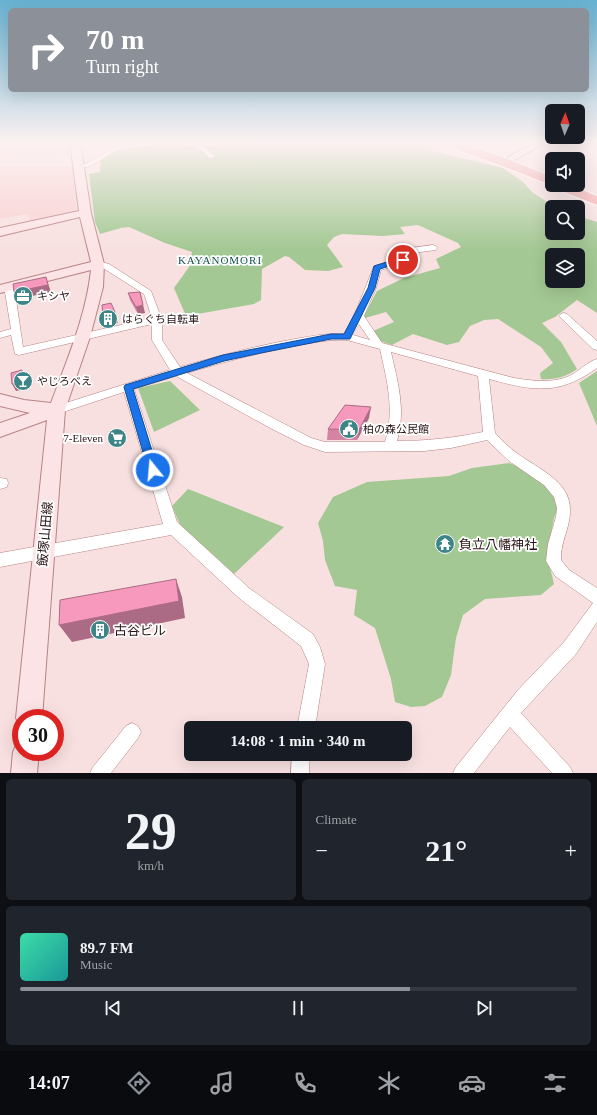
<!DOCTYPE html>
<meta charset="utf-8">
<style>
:root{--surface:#171b24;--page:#20242c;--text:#f1f3f6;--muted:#9ea1a6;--line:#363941;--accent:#8c9099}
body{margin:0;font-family:"Times New Roman","Noto Sans JP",serif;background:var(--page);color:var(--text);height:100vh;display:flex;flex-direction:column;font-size:15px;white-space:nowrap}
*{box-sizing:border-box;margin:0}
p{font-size:13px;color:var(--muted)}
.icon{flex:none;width:22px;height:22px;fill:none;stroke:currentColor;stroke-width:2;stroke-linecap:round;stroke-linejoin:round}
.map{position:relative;height:773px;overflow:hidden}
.panel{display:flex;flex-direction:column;gap:6px;padding:6px;background:#0d0f14;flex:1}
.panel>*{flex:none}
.banner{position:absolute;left:8px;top:8px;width:581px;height:84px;border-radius:6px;box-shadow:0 4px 16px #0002;background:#8c9099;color:#fff;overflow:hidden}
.needle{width:26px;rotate:2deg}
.controls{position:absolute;left:545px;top:104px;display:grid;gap:8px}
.controls a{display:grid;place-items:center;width:40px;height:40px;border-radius:6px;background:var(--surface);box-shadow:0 4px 16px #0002;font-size:20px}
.speed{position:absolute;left:12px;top:709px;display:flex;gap:8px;font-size:20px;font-weight:700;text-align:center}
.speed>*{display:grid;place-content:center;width:52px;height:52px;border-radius:50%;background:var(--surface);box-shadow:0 4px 16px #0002;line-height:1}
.speed .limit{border:6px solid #d22;background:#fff;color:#111}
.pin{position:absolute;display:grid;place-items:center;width:34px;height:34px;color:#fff;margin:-17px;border:2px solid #fff;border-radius:50%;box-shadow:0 1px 4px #0007}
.me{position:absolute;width:44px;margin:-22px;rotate:343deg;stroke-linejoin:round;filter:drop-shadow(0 0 3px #0008)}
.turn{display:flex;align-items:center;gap:14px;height:84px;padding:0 12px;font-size:18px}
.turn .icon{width:52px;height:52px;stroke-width:2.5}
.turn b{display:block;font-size:28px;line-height:34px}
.big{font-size:30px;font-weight:700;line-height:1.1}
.panel .tile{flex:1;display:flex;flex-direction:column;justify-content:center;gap:6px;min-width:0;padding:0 14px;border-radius:6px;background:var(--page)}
.panel .dial{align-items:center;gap:0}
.dial b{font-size:52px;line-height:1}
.song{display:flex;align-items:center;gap:12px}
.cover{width:48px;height:48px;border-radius:6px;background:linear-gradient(135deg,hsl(160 70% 55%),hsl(180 70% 35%))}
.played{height:4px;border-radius:2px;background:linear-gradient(90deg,var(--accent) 70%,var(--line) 70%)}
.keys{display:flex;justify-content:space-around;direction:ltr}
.heat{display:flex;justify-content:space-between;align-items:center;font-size:22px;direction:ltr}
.panel .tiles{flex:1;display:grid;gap:6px;grid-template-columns:1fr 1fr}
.tile:last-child{grid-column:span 2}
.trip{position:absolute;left:184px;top:721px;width:228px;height:40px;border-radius:6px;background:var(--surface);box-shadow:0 4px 16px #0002;font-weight:700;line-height:40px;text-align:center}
.tab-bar{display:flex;height:64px;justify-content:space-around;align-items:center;background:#090b0e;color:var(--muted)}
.tab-bar .icon{width:28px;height:28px}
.tab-bar .selected{color:var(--accent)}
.tab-bar b{font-size:18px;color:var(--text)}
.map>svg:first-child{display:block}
.built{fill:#f9d0d1}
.green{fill:#a3c893;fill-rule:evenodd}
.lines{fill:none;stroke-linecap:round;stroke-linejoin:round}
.street-casing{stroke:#b88284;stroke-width:1}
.secondary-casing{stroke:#b88284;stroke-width:2}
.highway-casing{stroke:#fff;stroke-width:2}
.street{fill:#fff;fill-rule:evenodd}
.secondary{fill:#fce4e6;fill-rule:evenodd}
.highway{fill:#f4a6aa;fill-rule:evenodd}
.wall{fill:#d484a2}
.shaded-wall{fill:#ac6b84}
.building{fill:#f699bc;stroke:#ac6b84}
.route{fill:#1a73e8;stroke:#114b97}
.labels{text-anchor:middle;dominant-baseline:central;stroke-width:3.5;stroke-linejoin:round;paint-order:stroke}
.far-quarter-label{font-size:11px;letter-spacing:1px;fill:#145152;stroke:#fff}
.poi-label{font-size:11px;fill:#291416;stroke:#fff;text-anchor:start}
.near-street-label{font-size:13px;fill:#291416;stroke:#fff}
.near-poi-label{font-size:13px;fill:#291416;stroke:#fff;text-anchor:start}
</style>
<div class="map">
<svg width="597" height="773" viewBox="0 0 597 773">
<rect width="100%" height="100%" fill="#f8e0e0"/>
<!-- built -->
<path class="built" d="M 0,142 L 64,142 L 70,155 L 0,156 Z
M 0,167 L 72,167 L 77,212 L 31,223 L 28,214 L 0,219 Z"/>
<!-- green -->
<path class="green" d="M 255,142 L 412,142 L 429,145 L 433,151 L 503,168 L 523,182 L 532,192 L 547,202 L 558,207 L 552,207 L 552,233 L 578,233 L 578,216 L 597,222 L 597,313 L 577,300 L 555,317 L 542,323 L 561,342 L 577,369 C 566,377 555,380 541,379 L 540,373 L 553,363 L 541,347 L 498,319 L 484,320 L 470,326 L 459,342 L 447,345 L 413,334 L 392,345 L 380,341 L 373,331 L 394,322 L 386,312 L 365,318 L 364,316 L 377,291 L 404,278 L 440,268 L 436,259 L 461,247 L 458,243 L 418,225 L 400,227 L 405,234 L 383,236 L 342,234 L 334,237 L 327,245 L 343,267 L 328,271 L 305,270 L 289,257 L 285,256 L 262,269 L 261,300 L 254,304 L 186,316 L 174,288 L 189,267 L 192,252 L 165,243 L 129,227 L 121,228 L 100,234 L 95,222 L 89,174 L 100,172 L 101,160 L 117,151 L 134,146 L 161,144 L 210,146 ZM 552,255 L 578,255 L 578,281 L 552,281 Z
M 597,371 L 597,426 L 579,383 Z
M 170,381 L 200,410 L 154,432 L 138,388 Z
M 509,463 L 520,467 L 542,481 L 555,497 L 558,509 L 554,518 L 547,555 L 554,584 L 541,595 L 485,599 L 463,615 L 456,638 L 451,675 L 442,697 L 425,706 L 411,707 L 395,702 L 391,679 L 375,628 L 354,615 L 357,590 L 335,586 L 325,560 L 323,541 L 318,523 L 333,497 L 367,482 L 449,476 L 472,468 Z
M 188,489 L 284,527 L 234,574 L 180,525 L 172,506 Z"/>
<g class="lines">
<defs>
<path id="street" d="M 149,142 C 173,142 199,137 215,157 L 210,158 C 206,155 203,150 198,148 C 180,141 135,145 117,151 C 102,157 97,166 78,169 L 75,167 L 87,163 L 112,149 L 113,143 L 117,143 L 118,147 Z
M 433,245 L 436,246 L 437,248 L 436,250 L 405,254 L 407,260 L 406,262 L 381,270 L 376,288 L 364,316 L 382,343 L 514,378 C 533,381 556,384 573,374 C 581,369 588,362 597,359 L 597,368 C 558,396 533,391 489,379 L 495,433 C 502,440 509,448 518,454 C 537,468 570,481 570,509 C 571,527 560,542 561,560 L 569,570 L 597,588 L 597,622 L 576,654 L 521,713 L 570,767 L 573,773 L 552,773 L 510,727 L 474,773 L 453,773 L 456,767 L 518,690 L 564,642 L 593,603 L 555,576 L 546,561 L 548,544 L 556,517 L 557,508 L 554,497 L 544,485 L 509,461 L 487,440 L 451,448 L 424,451 L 325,452 L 304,445 L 272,429 L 176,376 L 134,389 L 177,522 L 249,588 L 313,634 L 320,647 L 325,664 L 315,728 L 297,728 L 309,664 L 301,646 L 239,598 L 171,535 L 0,567 L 0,553 L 163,524 L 124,392 L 57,414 L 53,413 L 51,410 L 53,407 L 170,370 L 152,340 L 152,324 L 19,355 L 15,354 L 11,335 L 0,338 L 0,332 L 11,329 L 4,286 L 6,284 L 12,284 L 14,286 L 23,347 L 152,318 L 144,294 L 103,268 L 95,266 L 94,264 L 98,261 L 109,264 L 151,291 L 162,320 L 162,340 L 180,367 C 218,356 256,346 295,339 C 312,336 328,333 344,334 L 354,316 L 374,266 L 398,259 L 396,252 L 397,250 ZM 359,324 L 370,340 L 353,335 ZM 347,340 L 380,349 C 387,381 395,410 385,442 L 325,442 L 311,438 L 187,373 C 223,362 258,353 295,346 C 312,343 329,339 347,340 ZM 391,352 L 478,376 L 483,432 C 454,438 426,441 397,441 C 406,410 398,383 391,352 Z
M 564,313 L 567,314 L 597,341 L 597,350 L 593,349 L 561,318 L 559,316 L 561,314 Z
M 0,478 L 7,479 L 8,483 L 7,487 L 0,489 Z
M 132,723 L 138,726 L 141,732 L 138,738 L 111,773 L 90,773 L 93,767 L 126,726 Z
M 292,754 L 310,754 L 309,773 L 291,773 Z"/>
<path id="secondary" d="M 70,142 L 80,142 L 91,213 L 104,264 L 103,287 L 90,337 L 65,410 L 42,718 L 21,718 L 21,727 L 16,718 L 47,420 L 0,437 L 0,423 L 30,413 L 0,406 L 0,394 L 24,400 L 51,403 C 67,360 86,316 91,270 L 0,293 L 0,285 L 91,262 L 80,217 L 0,236 L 0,228 L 79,211 Z
M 535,142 L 547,142 L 507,164 L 504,165 L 499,162 Z
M 21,741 L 21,752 L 39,752 L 37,773 L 11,773 L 13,752 L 17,743 Z"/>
<path id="highway" d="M 439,142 L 457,142 L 508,159 L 552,177 L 552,185 L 570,185 L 597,196 L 597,205 L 554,188 L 553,186 L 500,165 L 441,144 Z"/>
</defs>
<!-- street casing -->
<use href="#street" class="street-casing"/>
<!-- secondary casing -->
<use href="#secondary" class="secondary-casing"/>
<!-- highway casing -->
<use href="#highway" class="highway-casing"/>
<!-- street -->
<use href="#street" class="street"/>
<!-- secondary -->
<use href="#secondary" class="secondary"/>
<!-- highway -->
<use href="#highway" class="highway"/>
</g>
<!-- wall -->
<path class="wall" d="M 0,142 L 17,142 L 16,144 L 0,144 Z
M 128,293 L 145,313 L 138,314 L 130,300 Z
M 369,418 L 357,440 L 327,440 L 328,429 Z"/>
<!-- shaded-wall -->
<path class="shaded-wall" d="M 46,277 L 51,292 L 18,299 L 14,292 Z
M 140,292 L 145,313 L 138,314 L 136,307 Z
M 115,312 L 118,323 L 106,326 L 103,315 Z
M 22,370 L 25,377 L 26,389 L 16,391 L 12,384 Z
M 371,407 L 369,418 L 357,440 L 359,430 Z
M 176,579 L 182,597 L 185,618 L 72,642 L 59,625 Z"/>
<!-- building -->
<path class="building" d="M 46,277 L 48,285 L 14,292 L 13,284 Z
M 140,292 L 143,305 L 136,307 L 128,293 Z
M 111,303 L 115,312 L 103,315 L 102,305 Z
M 22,370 L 23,382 L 12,384 L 11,373 Z
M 345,405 L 371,407 L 359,430 L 328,429 Z
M 176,579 L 179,601 L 59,625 L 60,600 Z"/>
<!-- sky -->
<linearGradient id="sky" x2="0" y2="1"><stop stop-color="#67b1d1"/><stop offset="0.57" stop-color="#fcf1f1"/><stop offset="1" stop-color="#fcf1f1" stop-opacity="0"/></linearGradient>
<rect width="597" height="250" fill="url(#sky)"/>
<!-- route -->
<path class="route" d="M 403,257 L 406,260 L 405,261 L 380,269 L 375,288 L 350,339 L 331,339 L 261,353 L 224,361 L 133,389 L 158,470 L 156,473 L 153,475 L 149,473 L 124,387 L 125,385 L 223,355 L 331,334 L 344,334 L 368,288 L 374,266 Z"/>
<!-- icons -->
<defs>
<symbol id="office-disc" viewBox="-11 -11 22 22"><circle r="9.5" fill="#3d8586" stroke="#fff"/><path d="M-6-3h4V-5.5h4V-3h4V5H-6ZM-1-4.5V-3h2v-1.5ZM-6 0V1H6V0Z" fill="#fff"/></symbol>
<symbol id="building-disc" viewBox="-11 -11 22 22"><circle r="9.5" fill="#3d8586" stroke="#fff"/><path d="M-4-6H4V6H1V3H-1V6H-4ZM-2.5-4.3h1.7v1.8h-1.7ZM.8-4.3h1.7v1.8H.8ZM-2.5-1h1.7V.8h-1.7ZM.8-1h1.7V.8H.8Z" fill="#fff"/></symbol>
<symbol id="bar-disc" viewBox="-11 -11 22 22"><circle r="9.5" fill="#3d8586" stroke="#fff"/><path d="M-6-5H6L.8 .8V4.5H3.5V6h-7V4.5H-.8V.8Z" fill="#fff"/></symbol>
<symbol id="civic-disc" viewBox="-11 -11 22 22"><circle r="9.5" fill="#3d8586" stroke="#fff"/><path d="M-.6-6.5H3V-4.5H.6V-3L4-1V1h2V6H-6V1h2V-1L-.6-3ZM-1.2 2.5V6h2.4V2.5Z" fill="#fff"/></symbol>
<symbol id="supermarket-disc" viewBox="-11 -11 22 22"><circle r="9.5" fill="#3d8586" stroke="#fff"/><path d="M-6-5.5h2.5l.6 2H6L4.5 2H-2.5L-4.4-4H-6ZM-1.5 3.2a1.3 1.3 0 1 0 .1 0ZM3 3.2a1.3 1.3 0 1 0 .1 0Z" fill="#fff"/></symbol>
<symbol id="temple-disc" viewBox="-11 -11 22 22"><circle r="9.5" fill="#3d8586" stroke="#fff"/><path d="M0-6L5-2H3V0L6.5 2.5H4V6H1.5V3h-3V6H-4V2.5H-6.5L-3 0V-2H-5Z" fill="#fff"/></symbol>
</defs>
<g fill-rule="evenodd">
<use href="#office-disc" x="12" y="285" width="22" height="22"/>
<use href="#building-disc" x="97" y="308" width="22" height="22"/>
<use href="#bar-disc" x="12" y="370" width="22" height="22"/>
<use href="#civic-disc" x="338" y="418" width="22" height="22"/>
<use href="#supermarket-disc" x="106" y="427" width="22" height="22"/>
<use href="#temple-disc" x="434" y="533" width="22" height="22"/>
<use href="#building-disc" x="89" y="619" width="22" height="22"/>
</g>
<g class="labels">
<!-- far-quarter labels -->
<g class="far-quarter-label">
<text x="220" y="260">KAYANOMORI</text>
</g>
<!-- poi labels -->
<g class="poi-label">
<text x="37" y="296">キシヤ</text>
<text x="122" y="319">はらぐち自転車</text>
<text x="37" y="381">やじろべえ</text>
<text x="363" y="429">柏の森公民館</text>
<text x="103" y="438" text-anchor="end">7-Eleven</text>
</g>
<!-- near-street labels -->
<g class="near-street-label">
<text transform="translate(45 534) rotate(-85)">飯塚山田線</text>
</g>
<!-- near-poi labels -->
<g class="near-poi-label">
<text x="459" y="544">負立八幡神社</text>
<text x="114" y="630">古谷ビル</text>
</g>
</g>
</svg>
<div class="controls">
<a><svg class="needle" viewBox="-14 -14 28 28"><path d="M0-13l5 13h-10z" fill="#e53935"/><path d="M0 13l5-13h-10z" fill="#9ea1a6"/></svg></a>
<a><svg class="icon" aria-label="sound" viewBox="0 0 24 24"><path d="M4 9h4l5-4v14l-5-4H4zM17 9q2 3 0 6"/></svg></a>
<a><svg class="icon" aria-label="search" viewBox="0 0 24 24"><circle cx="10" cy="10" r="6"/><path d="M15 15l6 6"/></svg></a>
<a><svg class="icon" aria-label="layers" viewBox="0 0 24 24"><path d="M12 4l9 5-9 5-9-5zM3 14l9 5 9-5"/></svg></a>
</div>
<div class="speed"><div class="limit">30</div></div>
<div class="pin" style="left:403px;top:260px;background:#d93025"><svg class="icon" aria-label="arrive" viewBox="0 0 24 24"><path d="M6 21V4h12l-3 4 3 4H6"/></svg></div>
<svg class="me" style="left:153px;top:470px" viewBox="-20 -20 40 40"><circle r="17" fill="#1a73e8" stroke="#fff" stroke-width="3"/><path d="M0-11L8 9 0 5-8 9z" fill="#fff"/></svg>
<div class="trip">14:08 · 1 min · 340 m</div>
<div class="banner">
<div class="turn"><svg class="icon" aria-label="right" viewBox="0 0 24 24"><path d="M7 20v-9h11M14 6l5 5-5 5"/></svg><div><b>70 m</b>Turn right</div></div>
</div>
</div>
<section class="panel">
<div class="tiles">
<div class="tile dial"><b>29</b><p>km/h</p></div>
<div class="tile"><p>Climate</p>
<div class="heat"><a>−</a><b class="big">21°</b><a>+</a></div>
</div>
<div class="tile">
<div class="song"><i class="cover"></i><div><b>89.7 FM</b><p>Music</p></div></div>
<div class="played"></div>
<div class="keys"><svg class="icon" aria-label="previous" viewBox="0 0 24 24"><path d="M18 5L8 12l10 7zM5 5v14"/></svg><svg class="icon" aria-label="pause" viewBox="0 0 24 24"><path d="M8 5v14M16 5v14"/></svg><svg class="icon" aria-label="next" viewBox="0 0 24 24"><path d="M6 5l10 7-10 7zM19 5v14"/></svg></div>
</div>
</div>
</section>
<nav class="tab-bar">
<b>14:07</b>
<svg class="icon selected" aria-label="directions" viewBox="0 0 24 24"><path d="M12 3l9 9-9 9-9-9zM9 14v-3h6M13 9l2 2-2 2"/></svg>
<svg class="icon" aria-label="music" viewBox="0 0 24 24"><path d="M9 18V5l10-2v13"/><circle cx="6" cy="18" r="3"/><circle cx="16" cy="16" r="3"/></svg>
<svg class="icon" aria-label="phone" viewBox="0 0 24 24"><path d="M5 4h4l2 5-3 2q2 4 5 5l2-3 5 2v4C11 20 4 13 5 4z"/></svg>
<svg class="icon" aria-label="climate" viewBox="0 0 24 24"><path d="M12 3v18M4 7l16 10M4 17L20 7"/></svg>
<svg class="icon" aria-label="car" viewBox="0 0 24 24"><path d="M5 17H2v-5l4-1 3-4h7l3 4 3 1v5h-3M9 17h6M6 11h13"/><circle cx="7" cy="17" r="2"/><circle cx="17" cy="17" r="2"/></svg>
<svg class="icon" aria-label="filters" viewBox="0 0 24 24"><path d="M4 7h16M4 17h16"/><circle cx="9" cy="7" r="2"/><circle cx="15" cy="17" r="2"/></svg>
</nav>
